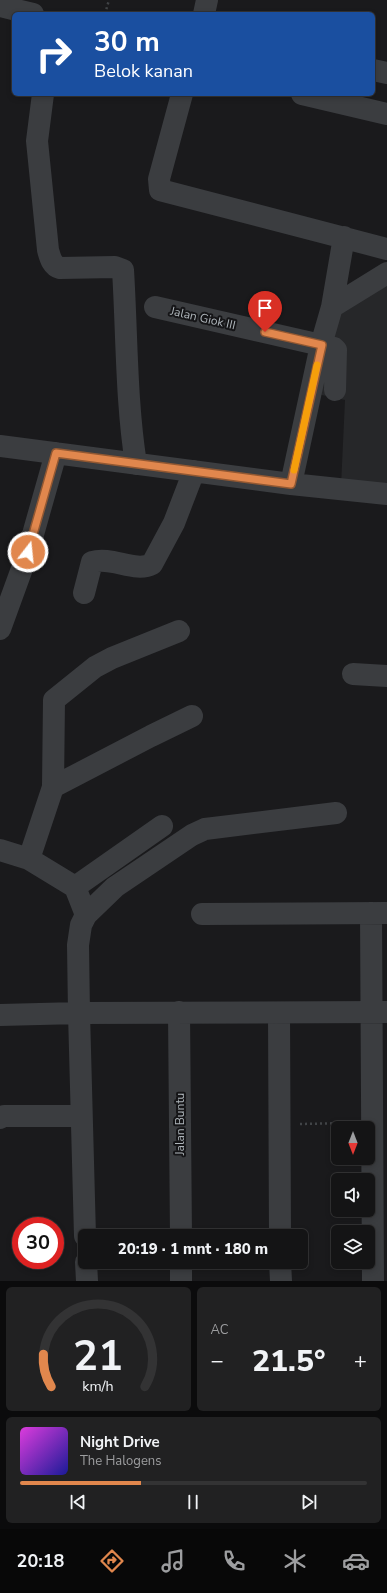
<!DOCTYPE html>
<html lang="id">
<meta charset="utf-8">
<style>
:root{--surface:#141415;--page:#212122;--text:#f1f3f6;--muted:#9d9ea0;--line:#333334;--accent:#e1874d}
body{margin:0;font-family:"Nunito Sans",sans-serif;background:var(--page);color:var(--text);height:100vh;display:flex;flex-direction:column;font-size:15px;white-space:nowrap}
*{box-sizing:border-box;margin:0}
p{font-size:13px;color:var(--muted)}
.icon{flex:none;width:22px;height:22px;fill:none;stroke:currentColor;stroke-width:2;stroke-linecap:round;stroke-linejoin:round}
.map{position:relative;height:1281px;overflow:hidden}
.side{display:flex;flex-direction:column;gap:6px;padding:6px;background:#0b0b0c;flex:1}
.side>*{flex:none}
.top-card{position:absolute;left:12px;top:12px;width:363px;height:84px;border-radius:6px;box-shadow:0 2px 6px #0003,0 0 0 1px var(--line);background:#1a4fa0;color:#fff;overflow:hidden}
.needle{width:26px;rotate:180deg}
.buttons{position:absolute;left:331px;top:1121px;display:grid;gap:8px}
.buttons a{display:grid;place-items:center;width:44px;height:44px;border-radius:6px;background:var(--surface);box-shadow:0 2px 6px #0003,0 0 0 1px var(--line);font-size:20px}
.speed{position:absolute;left:12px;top:1217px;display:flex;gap:8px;font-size:20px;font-weight:700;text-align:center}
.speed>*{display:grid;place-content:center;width:52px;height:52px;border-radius:50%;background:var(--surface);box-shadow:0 2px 6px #0003,0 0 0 1px var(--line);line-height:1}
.speed .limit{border:6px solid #d22;background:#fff;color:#111}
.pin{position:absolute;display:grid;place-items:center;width:34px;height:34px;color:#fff;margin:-41px -17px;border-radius:50% 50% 50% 0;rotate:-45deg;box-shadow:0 0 4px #0007}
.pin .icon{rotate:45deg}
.me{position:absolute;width:44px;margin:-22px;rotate:16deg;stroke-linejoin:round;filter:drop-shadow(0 0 3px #0008)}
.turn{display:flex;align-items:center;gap:14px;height:84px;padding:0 16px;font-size:18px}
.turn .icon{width:52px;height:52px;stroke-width:2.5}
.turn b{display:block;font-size:28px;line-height:34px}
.big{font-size:30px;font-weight:800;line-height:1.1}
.side .tile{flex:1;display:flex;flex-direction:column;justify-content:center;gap:6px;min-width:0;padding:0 14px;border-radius:6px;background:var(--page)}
.side .dial{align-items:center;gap:0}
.dial svg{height:104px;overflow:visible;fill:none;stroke:var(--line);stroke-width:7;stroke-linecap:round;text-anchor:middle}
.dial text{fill:var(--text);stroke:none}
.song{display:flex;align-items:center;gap:12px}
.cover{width:48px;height:48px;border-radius:6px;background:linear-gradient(135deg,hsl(300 70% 55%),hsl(240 70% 35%))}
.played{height:4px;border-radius:2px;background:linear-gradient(90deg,var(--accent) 35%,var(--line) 35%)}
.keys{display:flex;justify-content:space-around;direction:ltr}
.heat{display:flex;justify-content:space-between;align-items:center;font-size:22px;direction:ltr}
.side .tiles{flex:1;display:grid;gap:6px;grid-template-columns:1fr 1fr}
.tile:last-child{grid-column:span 2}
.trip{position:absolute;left:78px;top:1229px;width:230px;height:40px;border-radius:6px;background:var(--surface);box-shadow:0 2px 6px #0003,0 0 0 1px var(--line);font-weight:800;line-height:40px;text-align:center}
.tabs{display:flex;height:64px;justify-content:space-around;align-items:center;background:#080808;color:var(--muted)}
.tabs .icon{width:28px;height:28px}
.tabs .current{color:var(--accent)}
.tabs b{font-size:18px;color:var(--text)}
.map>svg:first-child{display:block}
.built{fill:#262729}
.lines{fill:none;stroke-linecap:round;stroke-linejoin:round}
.path{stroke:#414447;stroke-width:2.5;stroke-dasharray:2 3;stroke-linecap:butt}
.minor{stroke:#3b3d40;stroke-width:22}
.route-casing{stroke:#925832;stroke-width:10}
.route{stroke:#e1874d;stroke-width:7}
.slow{stroke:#f59e0b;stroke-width:7}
.labels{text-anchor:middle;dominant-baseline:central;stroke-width:4;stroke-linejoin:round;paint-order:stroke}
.street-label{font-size:12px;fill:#aeb5ba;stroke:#151517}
</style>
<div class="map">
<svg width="387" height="1281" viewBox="0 0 387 1281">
<rect width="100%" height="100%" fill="#1a1a1c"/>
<!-- built -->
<path class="built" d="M 387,281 L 387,490 L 341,486 L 345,400 L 317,394 L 337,311 Z"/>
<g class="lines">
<!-- path -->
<path class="path" d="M 105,14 L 109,0
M 300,1124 L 351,1123"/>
<!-- minor -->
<path class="minor" d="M 0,6 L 33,14
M 204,14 L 207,0
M 373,70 L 387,73
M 43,94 L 37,141 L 48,250 C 50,257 52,266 60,268 L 115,267 L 123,270 C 127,335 126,400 136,464
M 182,94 L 159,179 L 160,190 L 387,249
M 302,94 L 387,114
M 155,307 L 334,348 L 336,350 L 335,390
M 332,307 L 344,237
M 0,446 L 291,484 L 387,494
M 291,484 L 321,345 L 332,307 L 387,273
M 84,593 L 92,562 C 112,556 135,573 152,564 L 174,523 L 194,471
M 0,629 L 28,552 L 56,453
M 353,674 L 387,676
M 53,787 L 151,736 L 192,716
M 0,850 L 29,859 L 75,887 L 86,915
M 29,859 L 53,787 L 54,700 L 95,667 L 112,658 L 179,631
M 75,887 L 162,826
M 371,913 L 373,1281
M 202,914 L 387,913
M 179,1012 L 181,1236
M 279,1013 L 280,1236
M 0,1015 L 79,1013 L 387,1012
M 0,1118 L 4,1116 L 81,1116
M 85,1236 L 79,1013 L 78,945 L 81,925 L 86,915 L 115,887 L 192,835 L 205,829 L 336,813
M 86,1262 L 87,1281
M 181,1262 L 181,1281
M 280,1262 L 281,1281"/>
</g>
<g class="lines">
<defs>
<path id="route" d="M 28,552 L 56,453 L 291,484 L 322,345 L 265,332"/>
</defs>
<!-- route casing -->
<use href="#route" class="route-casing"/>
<!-- route -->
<use href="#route" class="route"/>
<!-- slow -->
<path class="slow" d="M 294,470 L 317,365"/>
</g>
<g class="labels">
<!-- street labels -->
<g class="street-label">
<text transform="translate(203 318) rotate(13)">Jalan Giok III</text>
<text transform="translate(180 1124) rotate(-90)">Jalan Buntu</text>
</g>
</g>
</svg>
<div class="buttons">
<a><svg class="needle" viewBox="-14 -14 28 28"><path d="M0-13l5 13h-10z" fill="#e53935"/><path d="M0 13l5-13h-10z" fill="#9d9ea0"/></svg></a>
<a><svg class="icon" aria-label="sound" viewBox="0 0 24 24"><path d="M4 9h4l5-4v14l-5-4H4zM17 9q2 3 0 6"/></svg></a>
<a><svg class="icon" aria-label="layers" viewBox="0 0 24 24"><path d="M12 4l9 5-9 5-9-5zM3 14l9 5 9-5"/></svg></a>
</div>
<div class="speed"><div class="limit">30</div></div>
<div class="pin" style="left:265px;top:332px;background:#d93025"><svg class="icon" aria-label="arrive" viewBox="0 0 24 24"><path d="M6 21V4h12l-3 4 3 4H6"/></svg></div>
<svg class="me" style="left:28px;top:552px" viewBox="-20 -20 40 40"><circle r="17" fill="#e1874d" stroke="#fff" stroke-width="3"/><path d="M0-11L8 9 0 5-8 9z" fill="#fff"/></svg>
<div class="trip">20:19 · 1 mnt · 180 m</div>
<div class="top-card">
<div class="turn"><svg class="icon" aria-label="right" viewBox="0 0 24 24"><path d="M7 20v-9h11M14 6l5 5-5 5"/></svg><div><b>30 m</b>Belok kanan</div></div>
</div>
</div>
<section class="side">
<div class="tiles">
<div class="tile dial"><svg viewBox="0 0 100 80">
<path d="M14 69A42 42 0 1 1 86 69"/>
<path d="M14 69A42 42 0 0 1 8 44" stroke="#e1874d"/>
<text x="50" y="56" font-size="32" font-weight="700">21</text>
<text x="50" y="72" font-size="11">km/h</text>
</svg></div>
<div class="tile"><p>AC</p>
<div class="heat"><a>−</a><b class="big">21.5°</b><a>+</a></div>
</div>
<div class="tile">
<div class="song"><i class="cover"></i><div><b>Night Drive</b><p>The Halogens</p></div></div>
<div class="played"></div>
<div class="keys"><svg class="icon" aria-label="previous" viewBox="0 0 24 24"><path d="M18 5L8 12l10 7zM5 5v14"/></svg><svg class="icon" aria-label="pause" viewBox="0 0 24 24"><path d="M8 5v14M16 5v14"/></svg><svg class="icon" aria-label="next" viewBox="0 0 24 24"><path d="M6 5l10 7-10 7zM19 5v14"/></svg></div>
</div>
</div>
</section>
<nav class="tabs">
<b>20:18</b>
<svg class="icon current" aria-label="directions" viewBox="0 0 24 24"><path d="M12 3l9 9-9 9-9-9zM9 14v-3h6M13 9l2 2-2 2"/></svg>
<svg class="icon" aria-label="music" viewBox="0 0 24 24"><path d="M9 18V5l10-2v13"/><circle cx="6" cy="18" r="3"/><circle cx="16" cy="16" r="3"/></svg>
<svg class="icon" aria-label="phone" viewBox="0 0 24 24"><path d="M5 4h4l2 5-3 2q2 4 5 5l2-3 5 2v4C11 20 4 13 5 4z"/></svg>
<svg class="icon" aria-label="climate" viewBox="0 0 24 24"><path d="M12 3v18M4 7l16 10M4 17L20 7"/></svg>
<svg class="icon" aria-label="car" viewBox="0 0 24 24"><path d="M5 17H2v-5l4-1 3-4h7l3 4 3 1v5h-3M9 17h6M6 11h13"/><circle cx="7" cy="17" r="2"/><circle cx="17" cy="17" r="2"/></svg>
</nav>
